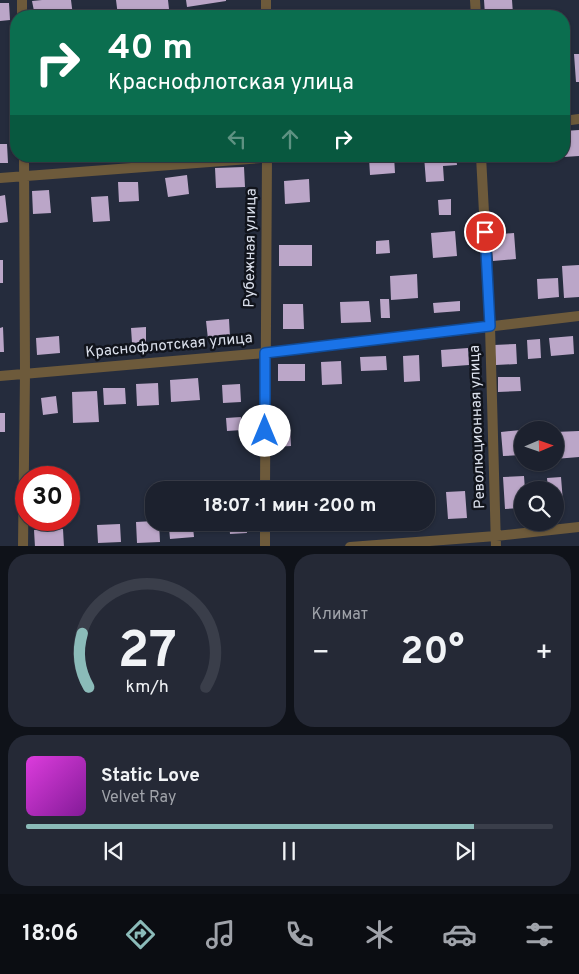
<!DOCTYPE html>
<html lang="ru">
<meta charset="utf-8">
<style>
:root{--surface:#1c212e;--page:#252936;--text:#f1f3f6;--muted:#a0a3aa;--line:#3a3e4a;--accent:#8bbbb9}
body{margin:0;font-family:Overpass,sans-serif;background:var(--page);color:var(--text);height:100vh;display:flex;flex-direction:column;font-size:19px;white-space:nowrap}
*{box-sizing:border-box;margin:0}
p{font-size:16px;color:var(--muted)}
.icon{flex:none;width:28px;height:28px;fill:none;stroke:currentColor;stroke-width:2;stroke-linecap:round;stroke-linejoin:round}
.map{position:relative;height:546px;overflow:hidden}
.drawer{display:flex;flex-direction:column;gap:8px;padding:8px;background:#0f1219;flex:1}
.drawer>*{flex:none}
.hud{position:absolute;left:10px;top:10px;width:560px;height:152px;border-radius:20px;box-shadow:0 1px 4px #0004,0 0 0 1px var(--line);background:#0b6e4f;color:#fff;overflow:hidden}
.needle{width:32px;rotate:88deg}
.fabs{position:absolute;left:514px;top:421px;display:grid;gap:10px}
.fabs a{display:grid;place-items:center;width:50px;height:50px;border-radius:50%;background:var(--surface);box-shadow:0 1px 4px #0004,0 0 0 1px var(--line);font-size:25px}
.speed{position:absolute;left:15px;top:466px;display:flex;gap:10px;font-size:25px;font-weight:700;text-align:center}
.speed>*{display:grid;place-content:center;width:65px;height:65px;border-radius:50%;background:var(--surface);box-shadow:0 1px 4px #0004,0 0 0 1px var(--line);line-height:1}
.speed .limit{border:8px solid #d22;background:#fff;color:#111}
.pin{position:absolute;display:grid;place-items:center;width:42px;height:42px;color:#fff;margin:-21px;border:2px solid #fff;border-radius:50%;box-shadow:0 1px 5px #0007}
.me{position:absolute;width:55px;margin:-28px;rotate:0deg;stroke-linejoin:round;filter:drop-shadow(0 0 4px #0008)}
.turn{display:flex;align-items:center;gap:18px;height:105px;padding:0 15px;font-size:22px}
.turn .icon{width:65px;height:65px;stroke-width:2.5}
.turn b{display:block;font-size:35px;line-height:42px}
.lanes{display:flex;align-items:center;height:48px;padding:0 15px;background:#0003;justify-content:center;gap:25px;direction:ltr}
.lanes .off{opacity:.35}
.big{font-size:38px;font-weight:700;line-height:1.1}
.drawer .card{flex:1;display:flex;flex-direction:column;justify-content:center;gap:8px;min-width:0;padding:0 18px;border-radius:20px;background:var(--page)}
.drawer .dial{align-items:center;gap:0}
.dial svg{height:130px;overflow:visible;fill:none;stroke:var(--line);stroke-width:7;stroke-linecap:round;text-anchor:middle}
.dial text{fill:var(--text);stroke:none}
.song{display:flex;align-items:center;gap:15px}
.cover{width:60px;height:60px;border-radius:8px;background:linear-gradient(135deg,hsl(300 70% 55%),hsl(290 70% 35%))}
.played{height:5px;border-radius:2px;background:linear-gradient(90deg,var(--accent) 85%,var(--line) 85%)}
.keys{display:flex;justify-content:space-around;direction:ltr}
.heat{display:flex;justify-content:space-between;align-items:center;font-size:28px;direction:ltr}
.drawer .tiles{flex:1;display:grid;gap:8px;grid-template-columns:1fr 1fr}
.card:last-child{grid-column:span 2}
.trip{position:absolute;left:145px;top:481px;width:290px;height:50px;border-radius:20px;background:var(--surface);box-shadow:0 1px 4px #0004,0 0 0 1px var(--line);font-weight:700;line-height:50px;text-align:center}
.menu{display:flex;height:80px;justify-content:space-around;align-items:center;background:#0b0d12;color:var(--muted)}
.menu .icon{width:35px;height:35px}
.menu .on{color:var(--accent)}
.menu b{font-size:22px;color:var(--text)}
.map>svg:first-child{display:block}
.building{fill:#bba6c8}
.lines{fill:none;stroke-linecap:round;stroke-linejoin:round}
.street{stroke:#6d5a3b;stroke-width:10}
.route-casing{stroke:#114b97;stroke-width:12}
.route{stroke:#1a73e8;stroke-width:9}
.labels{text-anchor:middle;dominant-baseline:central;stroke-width:5;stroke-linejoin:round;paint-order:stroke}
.street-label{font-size:15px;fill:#dbe0ec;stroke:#11141c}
</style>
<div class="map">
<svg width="579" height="547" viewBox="0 0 579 547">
<rect width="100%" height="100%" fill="#252c3d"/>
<!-- building -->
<path class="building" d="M 42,0 L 71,0 L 73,16 L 35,16 L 32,1 Z
M 116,0 L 168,0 L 169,9 L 118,16 Z
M 186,0 L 226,0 L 226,1 L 187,7 Z
M 484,0 L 512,0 L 513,14 L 485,15 Z
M 0,3 L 9,3 L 10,20 L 0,21 Z
M 574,54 L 579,54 L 579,82 L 576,82 Z
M 564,76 L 567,76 L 568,95 L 564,95 Z
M 579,130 L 579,156 L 564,157 L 564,131 Z
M 0,144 L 7,144 L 8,163 L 0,163 Z
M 385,156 L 394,156 L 395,173 L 370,175 L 369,157 Z
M 424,156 L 456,156 L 457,165 L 443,166 L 444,181 L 426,182 Z
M 244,167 L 245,187 L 216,188 L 215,168 Z
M 187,175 L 189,194 L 168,197 L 165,178 Z
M 309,179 L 310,202 L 285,204 L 284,181 Z
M 118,182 L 138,182 L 139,201 L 119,202 Z
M 49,190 L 51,213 L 33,214 L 32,191 Z
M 5,195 L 8,222 L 0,223 L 0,196 Z
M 108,196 L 110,221 L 93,222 L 91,197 Z
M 451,199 L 451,215 L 439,215 L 438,200 Z
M 455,231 L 457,256 L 433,258 L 431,233 Z
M 514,233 L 516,259 L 493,261 L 491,235 Z
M 389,240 L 390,253 L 376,254 L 376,241 Z
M 279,245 L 312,245 L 312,266 L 279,266 Z
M 0,260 L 3,260 L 3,283 L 0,283 Z
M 579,265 L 579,297 L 564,298 L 562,266 Z
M 417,274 L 418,298 L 391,300 L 390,276 Z
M 558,278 L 559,297 L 538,299 L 537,279 Z
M 380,299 L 389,299 L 390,318 L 381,318 Z
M 369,301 L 371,322 L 341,323 L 340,302 Z
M 460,301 L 460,311 L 434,313 L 433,303 Z
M 283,304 L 303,304 L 304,329 L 283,329 Z
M 229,319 L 230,337 L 208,339 L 206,321 Z
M 3,327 L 4,352 L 0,352 L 0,328 Z
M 146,327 L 146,342 L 132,343 L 131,328 Z
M 59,336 L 60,353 L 37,355 L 36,338 Z
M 573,336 L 574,354 L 551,356 L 549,338 Z
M 540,339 L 541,358 L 528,359 L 527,340 Z
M 516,344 L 517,364 L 496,365 L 494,345 Z
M 468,348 L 469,365 L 442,367 L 441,350 Z
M 419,355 L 420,381 L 404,382 L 403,356 Z
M 386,356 L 387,370 L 361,371 L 360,357 Z
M 341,361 L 342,384 L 322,385 L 321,362 Z
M 278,364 L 305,364 L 305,381 L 278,381 Z
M 498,377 L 520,377 L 521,391 L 498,392 Z
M 198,378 L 200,400 L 171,402 L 170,380 Z
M 158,383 L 159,405 L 137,406 L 136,384 Z
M 240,384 L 241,402 L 223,403 L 222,385 Z
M 103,388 L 125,388 L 126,404 L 104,405 Z
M 97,391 L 99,422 L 73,423 L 72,392 Z
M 56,396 L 58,413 L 43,415 L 41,398 Z
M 0,413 L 5,413 L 5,432 L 0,432 Z
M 241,417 L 242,430 L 227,431 L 226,418 Z
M 290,426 L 291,446 L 274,447 L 273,427 Z
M 521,430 L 522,455 L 503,456 L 501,432 Z
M 579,431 L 579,457 L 555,459 L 555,432 Z
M 524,476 L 525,490 L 522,490 L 522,508 L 505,509 L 503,477 Z
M 561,477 L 563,502 L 555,503 L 555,490 L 548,490 L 547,478 Z
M 465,491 L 467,518 L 448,519 L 446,492 Z
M 154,521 L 154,522 L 159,522 L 160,542 L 137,543 L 136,522 Z
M 229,522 L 246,522 L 247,533 L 230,534 Z
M 274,522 L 298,522 L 299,529 L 274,531 Z
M 312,522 L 338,522 L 338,527 L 313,529 Z
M 376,522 L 397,522 L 398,525 L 376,526 Z
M 120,524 L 121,542 L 98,543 L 97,525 Z
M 193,527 L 194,537 L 170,539 L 169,528 Z
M 63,529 L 64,547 L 35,547 L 34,530 Z"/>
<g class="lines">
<!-- street -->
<path class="street" d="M 22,0 L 22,16
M 266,0 L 266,16
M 475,0 L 476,16
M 564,121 L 579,119
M 481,156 L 490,326 L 496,547
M 0,178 L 288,156
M 0,376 L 265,353 L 579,316
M 265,490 L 267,156
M 265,522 L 265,547
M 23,547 L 25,374 L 24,156
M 350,547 L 496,536 L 579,527"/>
</g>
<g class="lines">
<defs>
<path id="route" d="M 265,431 L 265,353 L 490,326 L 485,232"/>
</defs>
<!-- route casing -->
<use href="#route" class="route-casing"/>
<!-- route -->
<use href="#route" class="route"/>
</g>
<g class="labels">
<!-- street labels -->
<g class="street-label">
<text transform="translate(251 248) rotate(-89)">Рубежная улица</text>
<text transform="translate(169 346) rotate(-5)">Краснофлотская улица</text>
<text transform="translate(478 427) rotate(-92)">Революционная улица</text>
</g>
</g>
</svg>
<div class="fabs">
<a><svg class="needle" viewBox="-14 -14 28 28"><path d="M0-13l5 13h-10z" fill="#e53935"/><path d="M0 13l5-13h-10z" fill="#a0a3aa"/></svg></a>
<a><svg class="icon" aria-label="search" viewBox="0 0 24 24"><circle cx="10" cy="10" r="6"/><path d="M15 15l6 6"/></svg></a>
</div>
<div class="speed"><div class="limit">30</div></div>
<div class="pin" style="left:485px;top:232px;background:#d93025"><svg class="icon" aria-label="arrive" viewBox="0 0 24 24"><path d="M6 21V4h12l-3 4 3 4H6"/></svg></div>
<svg class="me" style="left:265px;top:431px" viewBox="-20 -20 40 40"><circle r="19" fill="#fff"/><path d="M0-13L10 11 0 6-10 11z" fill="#1a73e8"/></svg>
<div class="trip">18:07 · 1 мин · 200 m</div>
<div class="hud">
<div class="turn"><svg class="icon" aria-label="right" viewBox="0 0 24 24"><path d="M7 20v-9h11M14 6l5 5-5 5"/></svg><div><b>40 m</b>Краснофлотская улица</div></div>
<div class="lanes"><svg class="icon off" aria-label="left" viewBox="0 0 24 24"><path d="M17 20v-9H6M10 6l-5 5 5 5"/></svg><svg class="icon off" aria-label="ahead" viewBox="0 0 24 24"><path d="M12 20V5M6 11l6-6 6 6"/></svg><svg class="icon" aria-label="right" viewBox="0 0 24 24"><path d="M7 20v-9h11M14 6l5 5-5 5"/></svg></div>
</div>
</div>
<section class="drawer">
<div class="tiles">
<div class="card dial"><svg viewBox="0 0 100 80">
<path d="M14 69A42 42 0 1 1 86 69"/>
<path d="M14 69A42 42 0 0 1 10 36" stroke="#8bbbb9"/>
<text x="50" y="56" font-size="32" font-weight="700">27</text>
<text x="50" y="72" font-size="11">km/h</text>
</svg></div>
<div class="card"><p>Климат</p>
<div class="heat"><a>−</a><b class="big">20°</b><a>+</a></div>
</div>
<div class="card">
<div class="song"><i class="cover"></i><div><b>Static Love</b><p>Velvet Ray</p></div></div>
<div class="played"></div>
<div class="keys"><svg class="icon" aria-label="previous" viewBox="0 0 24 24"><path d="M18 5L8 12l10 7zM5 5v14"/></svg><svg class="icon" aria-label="pause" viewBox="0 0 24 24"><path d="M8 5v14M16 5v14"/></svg><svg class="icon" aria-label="next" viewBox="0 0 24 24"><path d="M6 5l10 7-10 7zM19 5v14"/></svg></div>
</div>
</div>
</section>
<nav class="menu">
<b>18:06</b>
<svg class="icon on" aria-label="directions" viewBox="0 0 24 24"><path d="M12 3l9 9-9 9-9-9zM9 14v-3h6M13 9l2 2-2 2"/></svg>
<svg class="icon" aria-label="music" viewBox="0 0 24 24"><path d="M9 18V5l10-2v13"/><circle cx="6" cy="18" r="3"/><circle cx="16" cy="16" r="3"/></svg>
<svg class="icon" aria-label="phone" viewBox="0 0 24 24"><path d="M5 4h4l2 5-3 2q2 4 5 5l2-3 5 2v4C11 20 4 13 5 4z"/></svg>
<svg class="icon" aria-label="climate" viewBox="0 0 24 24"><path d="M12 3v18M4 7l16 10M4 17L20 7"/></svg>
<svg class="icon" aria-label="car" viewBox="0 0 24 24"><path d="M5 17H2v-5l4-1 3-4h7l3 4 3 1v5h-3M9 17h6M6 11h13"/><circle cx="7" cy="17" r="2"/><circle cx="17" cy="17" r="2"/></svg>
<svg class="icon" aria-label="filters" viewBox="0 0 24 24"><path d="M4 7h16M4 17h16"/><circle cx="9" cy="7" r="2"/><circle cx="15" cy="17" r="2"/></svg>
</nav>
